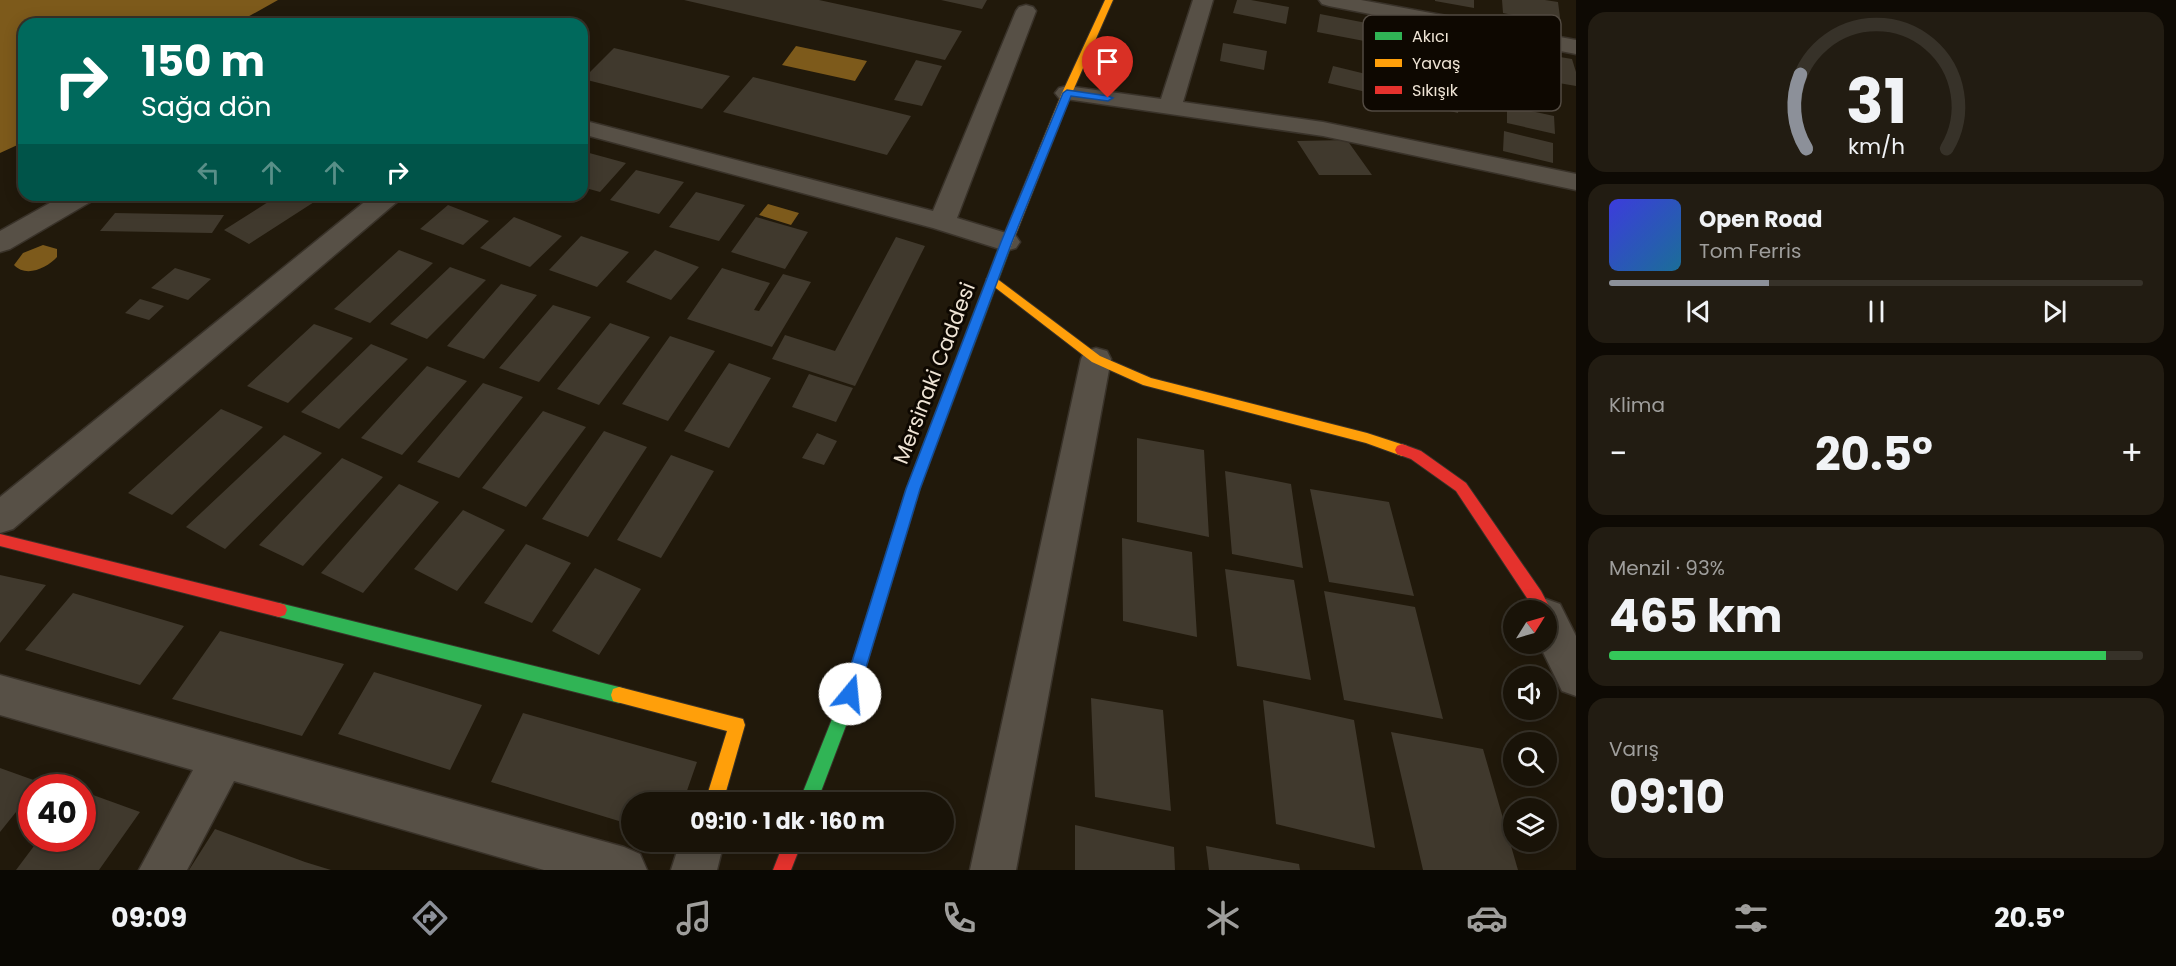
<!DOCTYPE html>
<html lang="tr">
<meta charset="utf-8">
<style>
:root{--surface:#191308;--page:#221c12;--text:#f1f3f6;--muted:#9f9e9c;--line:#373229;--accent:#8c9099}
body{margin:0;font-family:Poppins,sans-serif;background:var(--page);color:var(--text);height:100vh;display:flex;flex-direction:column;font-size:22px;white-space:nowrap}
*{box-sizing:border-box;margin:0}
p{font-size:20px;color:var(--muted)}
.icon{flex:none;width:33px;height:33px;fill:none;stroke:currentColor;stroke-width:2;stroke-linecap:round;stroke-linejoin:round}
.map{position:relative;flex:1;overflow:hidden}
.panel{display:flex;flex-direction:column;gap:12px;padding:12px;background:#0e0a04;width:600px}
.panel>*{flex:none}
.top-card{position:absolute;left:18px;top:18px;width:570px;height:183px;border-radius:18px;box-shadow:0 3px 15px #0003,0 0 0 2px var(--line);background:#00695c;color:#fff;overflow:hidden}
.needle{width:39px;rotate:53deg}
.buttons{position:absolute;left:1503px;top:600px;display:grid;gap:12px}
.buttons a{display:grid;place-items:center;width:54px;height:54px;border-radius:50%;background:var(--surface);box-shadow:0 3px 15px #0003,0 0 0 2px var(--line);font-size:30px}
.speed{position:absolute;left:18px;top:774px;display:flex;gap:12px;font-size:30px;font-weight:700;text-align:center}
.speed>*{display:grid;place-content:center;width:78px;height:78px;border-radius:50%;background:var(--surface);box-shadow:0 3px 15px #0003,0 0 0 2px var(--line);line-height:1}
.speed .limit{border:9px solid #d22;background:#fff;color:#111}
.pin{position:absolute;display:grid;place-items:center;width:51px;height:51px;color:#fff;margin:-62px -26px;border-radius:50% 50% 50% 0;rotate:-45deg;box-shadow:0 0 6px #0007}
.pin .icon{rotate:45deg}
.me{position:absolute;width:66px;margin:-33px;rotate:17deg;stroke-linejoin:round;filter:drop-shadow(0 0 4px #0008)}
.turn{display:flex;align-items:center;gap:21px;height:126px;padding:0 24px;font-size:27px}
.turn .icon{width:78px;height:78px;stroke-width:2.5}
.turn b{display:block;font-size:42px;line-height:51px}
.lanes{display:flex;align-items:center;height:57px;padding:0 24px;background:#0003;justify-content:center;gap:30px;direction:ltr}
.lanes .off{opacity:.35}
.big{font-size:45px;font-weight:700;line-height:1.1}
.panel .card{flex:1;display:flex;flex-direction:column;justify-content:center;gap:9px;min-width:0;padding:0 21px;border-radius:18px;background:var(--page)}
.panel .dial{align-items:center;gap:0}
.dial svg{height:156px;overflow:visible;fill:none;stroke:var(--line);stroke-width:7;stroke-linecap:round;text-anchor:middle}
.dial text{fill:var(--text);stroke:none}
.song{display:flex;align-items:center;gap:18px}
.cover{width:72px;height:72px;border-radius:9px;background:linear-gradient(135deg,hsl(240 70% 55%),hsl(200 70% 35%))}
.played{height:6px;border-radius:3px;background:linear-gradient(90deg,var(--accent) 30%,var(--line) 30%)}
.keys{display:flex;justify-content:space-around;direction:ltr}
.heat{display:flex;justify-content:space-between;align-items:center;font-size:33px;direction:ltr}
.charge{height:9px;border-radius:4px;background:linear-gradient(90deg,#34c759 93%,var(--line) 0)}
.trip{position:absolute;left:621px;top:792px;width:333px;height:60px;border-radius:30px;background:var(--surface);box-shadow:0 3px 15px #0003,0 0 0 2px var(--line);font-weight:700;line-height:60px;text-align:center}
.tab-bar{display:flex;height:96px;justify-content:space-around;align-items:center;background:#0a0803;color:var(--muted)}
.tab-bar .icon{width:42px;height:42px}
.tab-bar .selected{color:var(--accent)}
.tab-bar b{font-size:27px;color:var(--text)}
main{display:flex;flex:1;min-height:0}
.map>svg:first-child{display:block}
.water{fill:#7d5a1b}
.building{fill:#40392d}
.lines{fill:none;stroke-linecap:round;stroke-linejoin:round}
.street-casing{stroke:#393229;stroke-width:3}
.fast-casing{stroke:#393229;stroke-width:2}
.slow-casing{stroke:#393229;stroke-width:2}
.jam-casing{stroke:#393229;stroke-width:2}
.street{fill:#575046;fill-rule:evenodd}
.fast{fill:#30b455;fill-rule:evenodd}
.slow{fill:#ff9f0a;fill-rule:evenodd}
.jam{fill:#e5322d;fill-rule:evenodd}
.route{fill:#1a73e8;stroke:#114b97;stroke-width:1.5}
.labels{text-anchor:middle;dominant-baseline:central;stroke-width:6;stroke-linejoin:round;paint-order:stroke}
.street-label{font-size:21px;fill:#efe4d5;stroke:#0e0801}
.key{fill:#0e0801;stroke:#524a41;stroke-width:1.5}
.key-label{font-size:16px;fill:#efe4d5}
</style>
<main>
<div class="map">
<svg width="1576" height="870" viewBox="0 0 1576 870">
<rect width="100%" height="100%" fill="#21190b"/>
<!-- water -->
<path class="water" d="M 0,0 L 278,0 L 235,24 L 24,24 L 24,142 L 0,153 Z
M 796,46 L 867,61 L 855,81 L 782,65 Z
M 768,204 L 799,213 L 791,225 L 759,215 Z
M 43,245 L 57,249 L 57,257 C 47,268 26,278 14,265 L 23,253 Z"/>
<!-- building -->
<path class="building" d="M 684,0 L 819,0 L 962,31 L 945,60 Z
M 941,0 L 987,0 L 982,9 Z
M 1237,0 L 1251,0 L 1289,7 L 1286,24 L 1233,13 Z
M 1435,0 L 1474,0 L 1474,8 L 1435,1 Z
M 1502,0 L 1545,0 L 1558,2 L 1561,25 L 1503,13 Z
M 1320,14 L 1382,26 L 1380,44 L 1317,32 Z
M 1223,43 L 1267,51 L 1264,70 L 1220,61 Z
M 614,48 L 730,76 L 702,109 L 583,79 Z
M 1512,49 L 1572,59 L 1576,72 L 1576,86 L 1518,76 Z
M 916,60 L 942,66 L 922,106 L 894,100 Z
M 1333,66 L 1370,75 L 1366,92 L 1328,83 Z
M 753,77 L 911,116 L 887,155 L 723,112 Z
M 1417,84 L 1461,95 L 1458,113 L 1413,102 Z
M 1507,106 L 1554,116 L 1555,134 L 1507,123 Z
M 1504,131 L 1553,143 L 1553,163 L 1503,151 Z
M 1347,140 L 1372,175 L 1319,175 L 1297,141 Z
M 582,151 L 626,163 L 600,192 L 582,187 Z
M 636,170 L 684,182 L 659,214 L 610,200 Z
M 696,192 L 745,205 L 719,241 L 669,227 Z
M 279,195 L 325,195 L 249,244 L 224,230 Z
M 448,205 L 489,221 L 463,245 L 420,229 Z
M 115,213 L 224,215 L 212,233 L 100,231 Z
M 514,217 L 562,236 L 530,267 L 480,248 Z
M 756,217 L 808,232 L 785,269 L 731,252 Z
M 581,236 L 629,252 L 597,287 L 549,270 Z
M 896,237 L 925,246 L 855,386 L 772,359 L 785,335 L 835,351 Z
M 399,250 L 433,263 L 370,323 L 334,309 Z
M 655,250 L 699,267 L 671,300 L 626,282 Z
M 450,267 L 486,280 L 427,339 L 390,324 Z
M 175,268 L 211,279 L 188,300 L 151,288 Z
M 722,268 L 770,283 L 754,310 L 759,311 L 783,274 L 811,282 L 772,347 L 687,319 Z
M 501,284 L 537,295 L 484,359 L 447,346 Z
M 140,299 L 164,306 L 149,320 L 125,313 Z
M 553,305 L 591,317 L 539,382 L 499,368 Z
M 610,323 L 650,337 L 599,405 L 557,389 Z
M 314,324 L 353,338 L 288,403 L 247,386 Z
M 670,336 L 715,351 L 668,421 L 622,404 Z
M 371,344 L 408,359 L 339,429 L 301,412 Z
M 729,363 L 771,378 L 729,448 L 684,431 Z
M 427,366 L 467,381 L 402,455 L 361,438 Z
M 809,374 L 853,388 L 836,422 L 792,407 Z
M 483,383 L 523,397 L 459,478 L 417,462 Z
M 221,409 L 263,427 L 172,515 L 128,493 Z
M 543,411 L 586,427 L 526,507 L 482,488 Z
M 604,431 L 647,447 L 588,537 L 542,519 Z
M 817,433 L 837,441 L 824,465 L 802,458 Z
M 284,435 L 322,453 L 225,549 L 186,527 Z
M 1137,438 L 1204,450 L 1209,537 L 1137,522 Z
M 671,455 L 714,471 L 661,558 L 617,540 Z
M 342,458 L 383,477 L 303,566 L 259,545 Z
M 1225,471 L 1291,484 L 1303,568 L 1232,554 Z
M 399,484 L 439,502 L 363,593 L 321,573 Z
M 1310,489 L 1389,502 L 1414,596 L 1329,582 Z
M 463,510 L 505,530 L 457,591 L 414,569 Z
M 1122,538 L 1192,552 L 1197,637 L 1123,621 Z
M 526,544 L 571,563 L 532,623 L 484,603 Z
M 595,568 L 641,589 L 599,655 L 552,631 Z
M 1225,569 L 1294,580 L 1311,680 L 1237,666 Z
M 0,575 L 46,585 L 0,643 Z
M 1324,591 L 1415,607 L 1443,719 L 1344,700 Z
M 73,593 L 184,626 L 140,685 L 25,650 Z
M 220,631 L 344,664 L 302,736 L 172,699 Z
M 374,672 L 482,705 L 450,770 L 338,734 Z
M 1091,698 L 1163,710 L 1171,811 L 1095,797 Z
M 1263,700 L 1354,720 L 1375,848 L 1276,824 Z
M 523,713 L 697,762 L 683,802 L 632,802 L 632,825 L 491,782 Z
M 1391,732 L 1483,749 L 1518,870 L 1423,870 Z
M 0,768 L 39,782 L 35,788 L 32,788 L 32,792 L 0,832 Z
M 82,791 L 140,812 L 99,870 L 16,870 L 40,838 L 82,838 Z
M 1075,825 L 1174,847 L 1175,870 L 1075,870 Z
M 215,829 L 305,862 L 331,870 L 189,870 Z
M 1206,846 L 1299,864 L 1300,870 L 1209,870 Z"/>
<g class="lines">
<defs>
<path id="street" d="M 1193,0 L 1213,0 L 1183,102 L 1323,122 L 1576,174 L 1576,190 L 1323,136 L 1059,98 L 1055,93 L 1059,88 L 1067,86 L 1161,99 Z
M 1319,0 L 1361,0 L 1576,40 L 1576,54 L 1329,6 L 1322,4 Z
M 1026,5 L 1033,7 L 1036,11 L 957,218 L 1016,236 L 1020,242 L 1016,248 L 1006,251 L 933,228 L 582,134 L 582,120 L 933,211 L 1016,11 L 1019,7 Z
M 64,195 L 96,195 L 92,201 L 10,249 L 0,252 L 0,231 Z
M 373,195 L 402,195 L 398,201 L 13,529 L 0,533 L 0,497 Z
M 1096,348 L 1107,351 L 1111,359 L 1016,870 L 970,870 L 1081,359 L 1085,351 Z
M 1546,599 L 1560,604 L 1576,636 L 1576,696 L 1562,691 L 1539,644 L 1546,644 L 1546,610 L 1530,610 L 1532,604 Z
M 0,675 L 624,847 L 640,854 L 647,870 L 544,870 L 234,781 L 187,870 L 139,870 L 193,770 L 0,715 Z
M 680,842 L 724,842 L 717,870 L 671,870 Z"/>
<path id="fast" d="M 1004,245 L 1010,249 L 920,489 L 858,694 L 817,802 L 799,802 L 842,694 L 906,489 L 998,249 Z
M 279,603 L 619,687 L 625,689 L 627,695 L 625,701 L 619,703 L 279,617 L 273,615 L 271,610 L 273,605 Z"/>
<path id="slow" d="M 1105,0 L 1113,0 L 1072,93 L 1010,249 L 1004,253 L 1000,252 L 998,249 L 1062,93 Z
M 992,275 L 1100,356 L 1151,378 L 1367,433 L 1407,446 L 1409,450 L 1407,454 L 1402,456 L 1366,443 L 1143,385 L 1092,362 L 988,282 L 986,279 Z
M 619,687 L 743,719 L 745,725 L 723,802 L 705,802 L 727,731 L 613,701 L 611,695 L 613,689 Z"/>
<path id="jam" d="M 1402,444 L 1421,451 L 1466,483 L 1541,591 L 1551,610 L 1549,615 L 1546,616 L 1546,610 L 1535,610 L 1456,491 L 1411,459 L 1397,454 L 1395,450 L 1397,446 Z
M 0,534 L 279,603 L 285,605 L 287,610 L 285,615 L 279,617 L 0,546 Z
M 784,842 L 802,842 L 791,870 L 773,870 Z"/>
</defs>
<!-- street casing -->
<use href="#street" class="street-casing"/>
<!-- fast casing -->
<use href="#fast" class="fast-casing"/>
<!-- slow casing -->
<use href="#slow" class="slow-casing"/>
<!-- jam casing -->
<use href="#jam" class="jam-casing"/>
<!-- street -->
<use href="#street" class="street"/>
<!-- fast -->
<use href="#fast" class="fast"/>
<!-- slow -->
<use href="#slow" class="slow"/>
<!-- jam -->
<use href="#jam" class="jam"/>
</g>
<!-- route -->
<path class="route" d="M 1067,90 L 1108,96 L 1113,98 L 1108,101 L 1071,96 L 1012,242 L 920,489 L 858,694 L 856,700 L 850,702 L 844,700 L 842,694 L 906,489 L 1001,242 L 1063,93 Z"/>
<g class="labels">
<!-- street labels -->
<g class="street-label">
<text transform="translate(934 373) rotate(-69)">Mersinaki Caddesi</text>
</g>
</g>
<!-- legend -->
<rect x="1363" y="15" width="198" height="96" rx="9" class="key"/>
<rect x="1375" y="32" width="27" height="8" fill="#30b455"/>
<rect x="1375" y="59" width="27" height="8" fill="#ff9f0a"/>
<rect x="1375" y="86" width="27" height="8" fill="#e5322d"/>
<g class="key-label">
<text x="1412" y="42">Akıcı</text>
<text x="1412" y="69">Yavaş</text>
<text x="1412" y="96">Sıkışık</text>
</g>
</svg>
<div class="buttons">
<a><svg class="needle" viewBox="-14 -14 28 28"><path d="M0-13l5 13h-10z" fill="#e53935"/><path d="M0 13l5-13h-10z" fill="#9f9e9c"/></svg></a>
<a><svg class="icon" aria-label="sound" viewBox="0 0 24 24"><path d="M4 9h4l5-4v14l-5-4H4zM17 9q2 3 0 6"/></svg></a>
<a><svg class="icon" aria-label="search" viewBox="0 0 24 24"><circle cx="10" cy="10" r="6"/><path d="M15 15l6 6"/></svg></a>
<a><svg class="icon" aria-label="layers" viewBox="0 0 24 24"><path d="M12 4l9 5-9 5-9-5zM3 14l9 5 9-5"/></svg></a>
</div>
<div class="speed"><div class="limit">40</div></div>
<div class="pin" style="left:1108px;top:98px;background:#d93025"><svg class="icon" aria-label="arrive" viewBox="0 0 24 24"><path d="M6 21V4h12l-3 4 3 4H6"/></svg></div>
<svg class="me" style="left:850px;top:694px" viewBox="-20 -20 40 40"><circle r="19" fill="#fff"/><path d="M0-13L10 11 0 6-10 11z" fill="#1a73e8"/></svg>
<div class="trip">09:10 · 1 dk · 160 m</div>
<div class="top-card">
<div class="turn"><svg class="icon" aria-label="right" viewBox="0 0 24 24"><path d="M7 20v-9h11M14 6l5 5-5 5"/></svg><div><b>150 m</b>Sağa dön</div></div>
<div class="lanes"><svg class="icon off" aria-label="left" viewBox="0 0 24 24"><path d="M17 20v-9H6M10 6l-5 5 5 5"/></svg><svg class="icon off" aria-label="ahead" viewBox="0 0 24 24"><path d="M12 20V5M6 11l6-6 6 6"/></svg><svg class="icon off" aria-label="ahead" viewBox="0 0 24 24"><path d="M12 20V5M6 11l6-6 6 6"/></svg><svg class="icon" aria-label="right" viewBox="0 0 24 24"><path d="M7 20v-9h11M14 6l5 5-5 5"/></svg></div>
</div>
</div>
<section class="panel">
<div class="card dial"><svg viewBox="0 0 100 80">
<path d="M14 69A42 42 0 1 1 86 69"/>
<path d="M14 69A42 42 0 0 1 11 31" stroke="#8c9099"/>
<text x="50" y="56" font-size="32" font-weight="700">31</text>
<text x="50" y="72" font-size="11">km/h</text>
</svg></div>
<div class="card">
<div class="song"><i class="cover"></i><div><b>Open Road</b><p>Tom Ferris</p></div></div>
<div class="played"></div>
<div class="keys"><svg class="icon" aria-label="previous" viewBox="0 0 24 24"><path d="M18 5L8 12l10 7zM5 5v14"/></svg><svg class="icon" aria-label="pause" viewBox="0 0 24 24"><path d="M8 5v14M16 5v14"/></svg><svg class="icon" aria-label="next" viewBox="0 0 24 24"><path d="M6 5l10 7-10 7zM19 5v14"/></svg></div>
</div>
<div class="card"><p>Klima</p>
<div class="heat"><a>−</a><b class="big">20.5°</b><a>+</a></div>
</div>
<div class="card"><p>Menzil · 93%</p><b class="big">465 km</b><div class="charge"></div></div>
<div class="card"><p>Varış</p><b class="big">09:10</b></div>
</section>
</main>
<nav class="tab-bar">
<b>09:09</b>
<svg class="icon selected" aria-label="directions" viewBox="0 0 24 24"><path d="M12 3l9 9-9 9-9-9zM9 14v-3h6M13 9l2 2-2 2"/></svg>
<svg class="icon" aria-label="music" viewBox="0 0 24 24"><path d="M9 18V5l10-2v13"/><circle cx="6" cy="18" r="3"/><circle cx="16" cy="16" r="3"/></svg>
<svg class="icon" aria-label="phone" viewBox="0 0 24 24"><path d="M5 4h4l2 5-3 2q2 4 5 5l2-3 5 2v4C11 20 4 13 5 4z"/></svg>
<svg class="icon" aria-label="climate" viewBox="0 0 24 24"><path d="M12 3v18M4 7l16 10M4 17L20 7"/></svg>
<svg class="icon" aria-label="car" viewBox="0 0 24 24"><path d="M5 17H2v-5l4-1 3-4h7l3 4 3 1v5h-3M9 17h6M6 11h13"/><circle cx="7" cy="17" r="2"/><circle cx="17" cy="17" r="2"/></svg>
<svg class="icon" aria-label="filters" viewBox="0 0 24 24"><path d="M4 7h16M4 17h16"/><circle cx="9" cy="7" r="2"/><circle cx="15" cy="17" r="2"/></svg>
<b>20.5°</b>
</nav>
